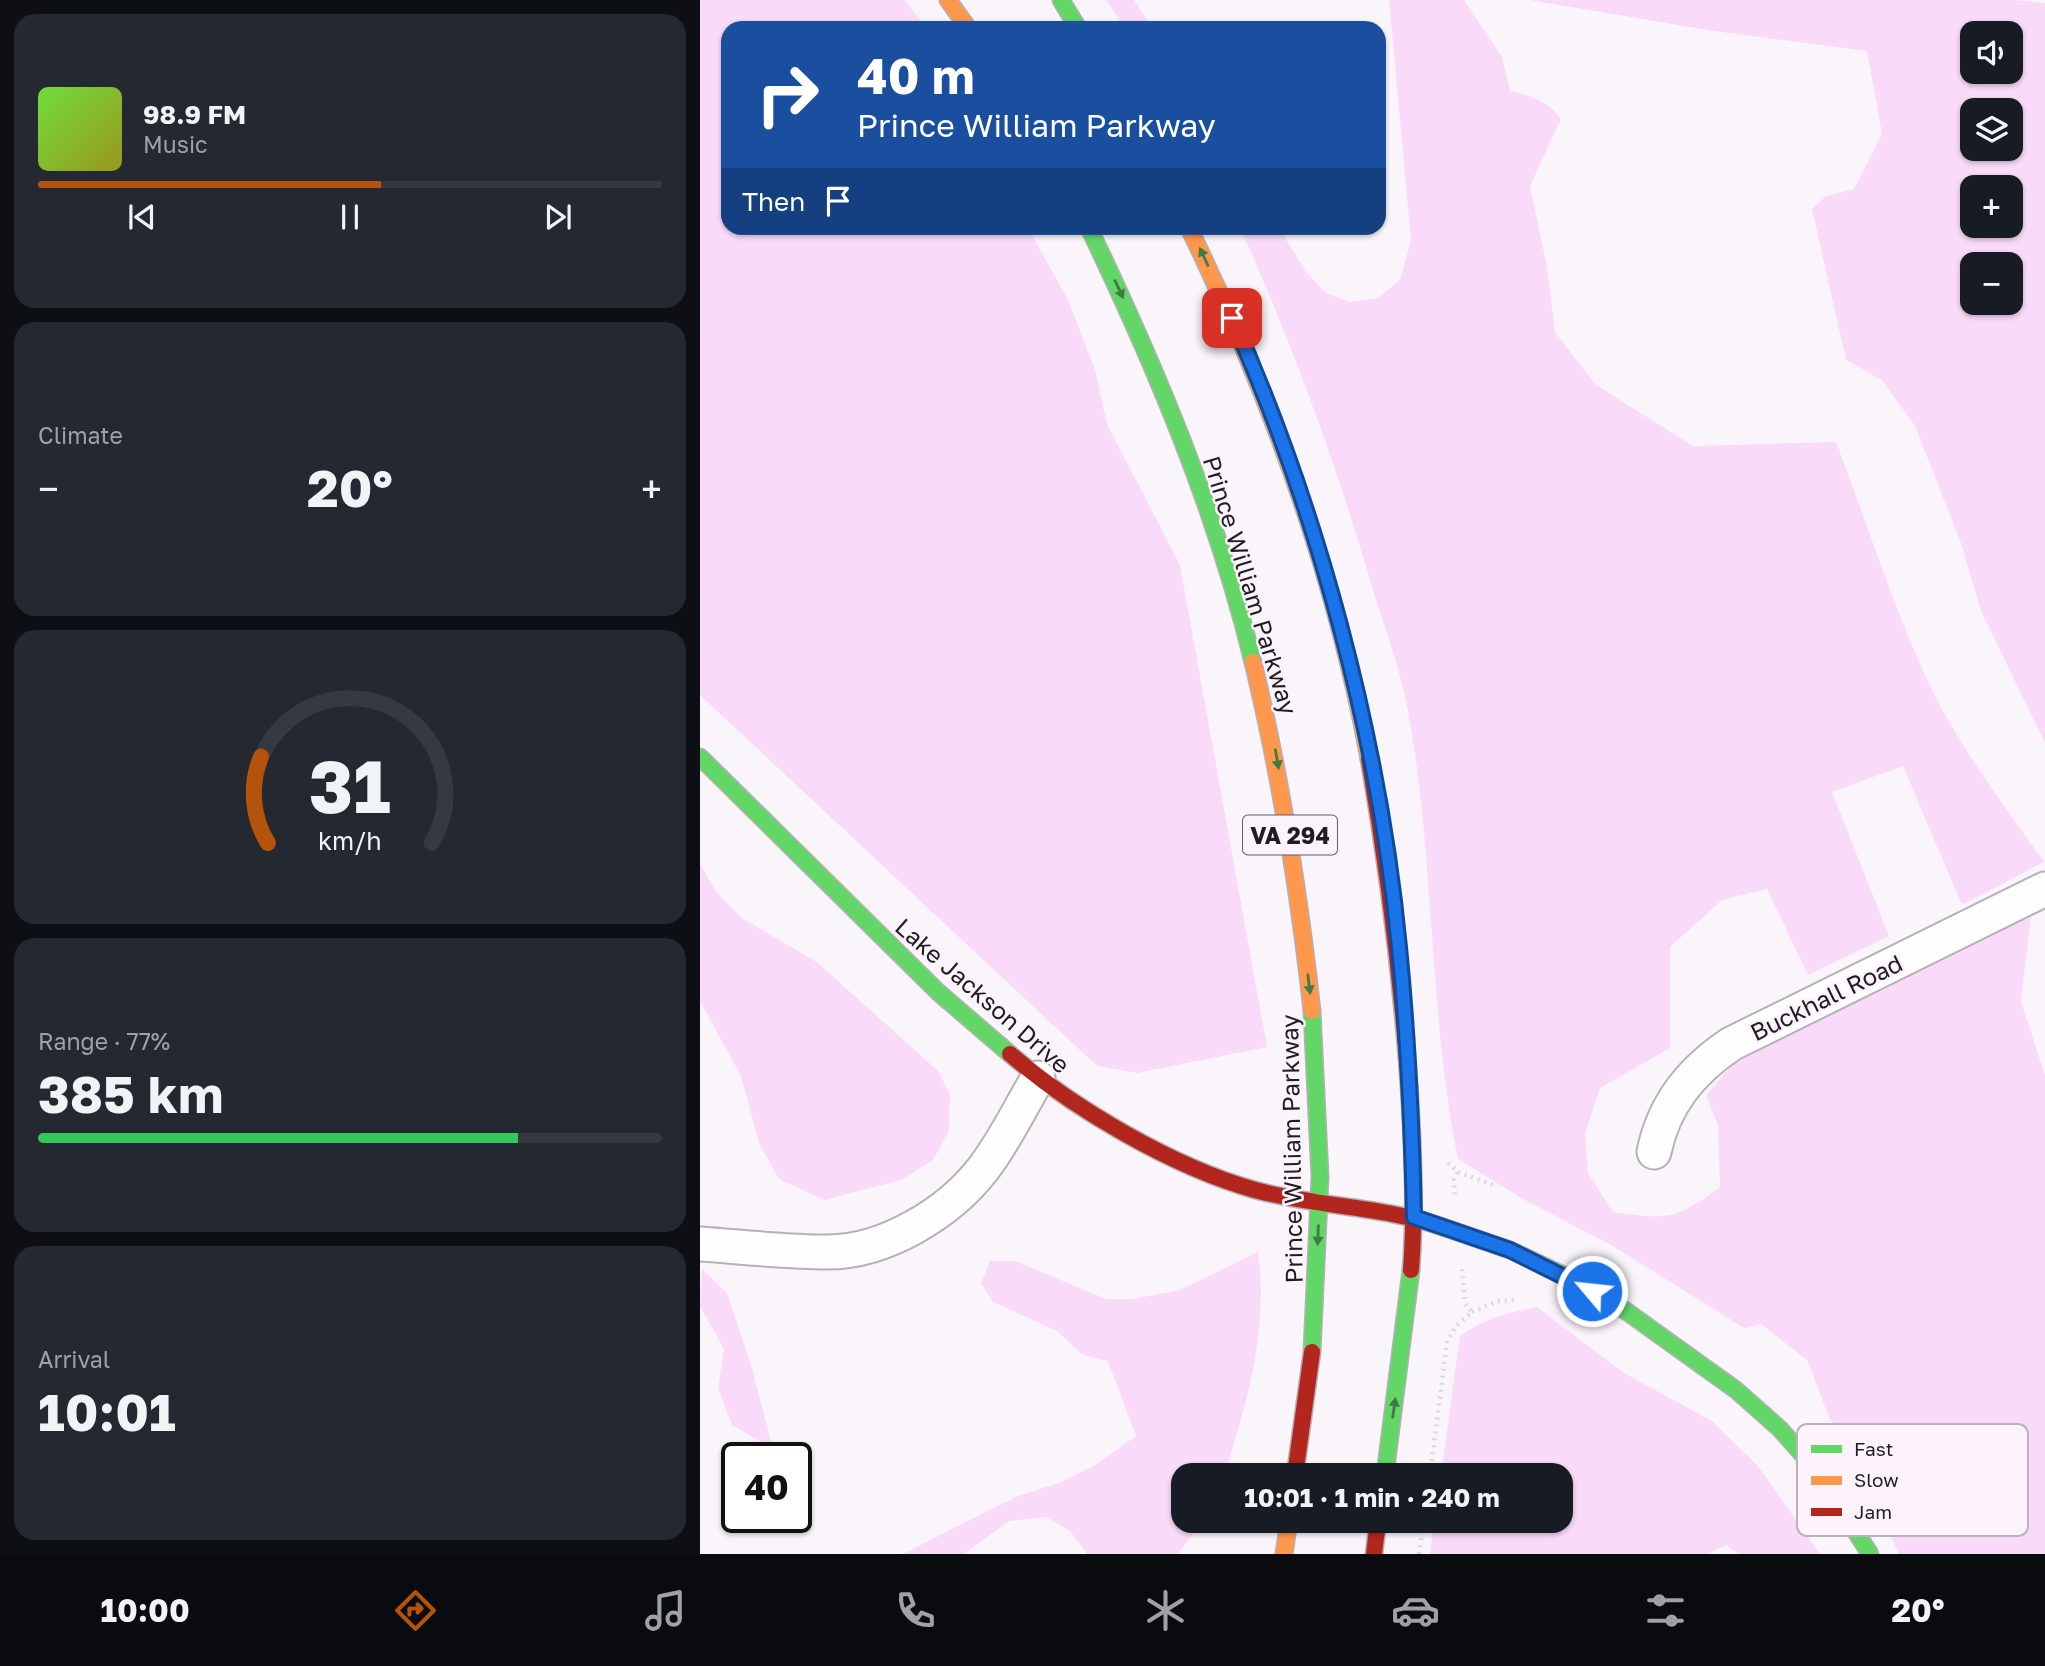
<!DOCTYPE html>
<meta charset="utf-8">
<style>
:root{--surface:#171b24;--page:#242831;--text:#f1f3f6;--muted:#9ea1a6;--line:#363941;--accent:#b45309}
body{margin:0;font-family:"Golos Text",sans-serif;background:var(--page);color:var(--text);height:100vh;display:flex;flex-direction:column;font-size:26px;white-space:nowrap}
*{box-sizing:border-box;margin:0}
p{font-size:23px;color:var(--muted)}
.icon{flex:none;width:38px;height:38px;fill:none;stroke:currentColor;stroke-width:2;stroke-linecap:round;stroke-linejoin:round}
.map{position:relative;flex:1;overflow:hidden}
.sheet{display:flex;flex-direction:column;gap:14px;padding:14px;background:#0d0f14;width:700px}
.sheet>*{flex:none}
.guide{position:absolute;left:21px;top:21px;width:665px;height:214px;border-radius:21px;box-shadow:0 2px 5px #0004;background:#1a4fa0;color:#fff;overflow:hidden}
.buttons{position:absolute;left:1260px;top:21px;display:grid;gap:14px}
.buttons a{display:grid;place-items:center;width:63px;height:63px;border-radius:14px;background:var(--surface);box-shadow:0 2px 5px #0004;font-size:35px}
.speed{position:absolute;left:21px;top:1442px;display:flex;gap:14px;font-size:35px;font-weight:700;text-align:center}
.speed>*{display:grid;place-content:center;width:91px;height:91px;border-radius:50%;background:var(--surface);box-shadow:0 2px 5px #0004;line-height:1}
.speed .limit{border:4px solid #111;border-radius:10px;background:#fff;color:#111}
.pin{position:absolute;display:grid;place-items:center;width:60px;height:60px;color:#fff;margin:-30px;border-radius:14px;box-shadow:0 4px 10px #0006}
.me{position:absolute;width:77px;margin:-38px;rotate:298deg;stroke-linejoin:round;filter:drop-shadow(0 0 5px #0008)}
.turn{display:flex;align-items:center;gap:24px;height:147px;padding:0 21px;font-size:32px}
.turn .icon{width:91px;height:91px;stroke-width:2.5}
.turn b{display:block;font-size:49px;line-height:60px}
.then{display:flex;align-items:center;height:66px;padding:0 21px;background:#0003;gap:14px;font-size:26px}
.big{font-size:52px;font-weight:700;line-height:1.1}
.sheet .widget{flex:1;display:flex;flex-direction:column;justify-content:center;gap:10px;min-width:0;padding:0 24px;border-radius:21px;background:var(--page)}
.sheet .dial{align-items:center;gap:0}
.dial svg{height:182px;overflow:visible;fill:none;stroke:var(--line);stroke-width:7;stroke-linecap:round;text-anchor:middle}
.dial text{fill:var(--text);stroke:none}
.song{display:flex;align-items:center;gap:21px}
.cover{width:84px;height:84px;border-radius:10px;background:linear-gradient(135deg,hsl(100 70% 55%),hsl(60 70% 35%))}
.played{height:7px;border-radius:4px;background:linear-gradient(90deg,var(--accent) 55%,var(--line) 55%)}
.keys{display:flex;justify-content:space-around;direction:ltr}
.heat{display:flex;justify-content:space-between;align-items:center;font-size:38px;direction:ltr}
.charge{height:10px;border-radius:5px;background:linear-gradient(90deg,#34c759 77%,var(--line) 0)}
.trip{position:absolute;left:471px;top:1463px;width:402px;height:70px;border-radius:21px;background:var(--surface);box-shadow:0 2px 5px #0004;font-weight:700;line-height:70px;text-align:center}
.dock{display:flex;height:112px;justify-content:space-around;align-items:center;background:#090b0e;color:var(--muted)}
.dock .icon{width:49px;height:49px}
.dock .active{color:var(--accent)}
.dock b{font-size:32px;color:var(--text)}
main{display:flex;flex:1;min-height:0}
.map>svg:first-child{display:block}
.green{fill:#f9daf8;fill-rule:evenodd}
.lines{fill:none;stroke-linecap:round;stroke-linejoin:round}
.street-casing{stroke:#b5b1b5;stroke-width:37}
.fast-casing{stroke:#b5b1b5;stroke-width:19}
.slow-casing{stroke:#b5b1b5;stroke-width:19}
.jam-casing{stroke:#b5b1b5;stroke-width:19}
.path{stroke:#dad9da;stroke-width:4.5;stroke-dasharray:2 5;stroke-linecap:butt}
.street{stroke:#fefefe;stroke-width:33}
.fast{stroke:#63d668;stroke-width:16}
.slow{stroke:#ff974d;stroke-width:16}
.jam{stroke:#b3261e;stroke-width:16}
.oneway{fill:#427a44}
.route-casing{stroke:#114b97;stroke-width:18}
.route{stroke:#1a73e8;stroke-width:12}
.labels{text-anchor:middle;dominant-baseline:central;stroke-width:5;stroke-linejoin:round;paint-order:stroke}
.shield{fill:#fcf3fc;stroke:#625d62;stroke-width:2}
.shield-label{font-size:23px;font-weight:bold;fill:#201d20}
.street-label{font-size:24px;fill:#201d20;stroke:#fcf3fc}
.key{fill:#fcf3fc;stroke:#bab3ba;stroke-width:2}
.key-label{font-size:19px;fill:#201d20}
</style>
<main>
<section class="sheet">
<div class="widget">
<div class="song"><i class="cover"></i><div><b>98.9 FM</b><p>Music</p></div></div>
<div class="played"></div>
<div class="keys"><svg class="icon" aria-label="previous" viewBox="0 0 24 24"><path d="M18 5L8 12l10 7zM5 5v14"/></svg><svg class="icon" aria-label="pause" viewBox="0 0 24 24"><path d="M8 5v14M16 5v14"/></svg><svg class="icon" aria-label="next" viewBox="0 0 24 24"><path d="M6 5l10 7-10 7zM19 5v14"/></svg></div>
</div>
<div class="widget"><p>Climate</p>
<div class="heat"><a>−</a><b class="big">20°</b><a>+</a></div>
</div>
<div class="widget dial"><svg viewBox="0 0 100 80">
<path d="M14 69A42 42 0 1 1 86 69"/>
<path d="M14 69A42 42 0 0 1 11 31" stroke="#b45309"/>
<text x="50" y="56" font-size="32" font-weight="700">31</text>
<text x="50" y="72" font-size="11">km/h</text>
</svg></div>
<div class="widget"><p>Range · 77%</p><b class="big">385 km</b><div class="charge"></div></div>
<div class="widget"><p>Arrival</p><b class="big">10:01</b></div>
</section>
<div class="map">
<svg width="1345" height="1554" viewBox="0 0 1345 1554">
<rect width="100%" height="100%" fill="#faf5fa"/>
<!-- green -->
<path class="green" d="M 0,0 L 205,0 L 226,28 L 28,28 L 28,228 L 328,228 L 367,298 L 395,369 L 407,424 L 480,565 L 567,1047 L 437,1073 L 397,1066 L 0,695 Z
M 406,0 L 434,0 L 452,28 L 425,28 Z
M 689,0 L 764,0 L 802,57 L 810,91 C 832,96 847,100 861,119 L 830,186 L 847,267 L 855,332 L 896,385 L 993,446 L 1136,442 C 1168,525 1194,611 1233,692 C 1263,752 1305,807 1344,862 L 1262,905 L 1203,766 L 1132,792 L 1189,936 L 1108,975 L 1067,889 L 1022,900 L 970,947 L 970,1048 L 900,1088 L 885,1134 L 888,1173 L 913,1212 C 967,1220 976,1220 1020,1187 L 1018,1125 L 1006,1096 L 1039,1056 L 1331,914 L 1321,1002 L 1345,1075 L 1345,1554 L 1199,1554 L 1161,1471 L 1130,1419 L 1107,1360 L 1061,1324 L 1044,1328 L 913,1246 L 823,1199 L 758,1159 C 727,1007 736,849 705,696 C 697,661 684,625 673,590 C 637,467 593,344 540,228 L 579,228 L 607,273 L 626,293 L 650,302 L 678,298 L 700,280 L 711,240 Z
M 829,0 L 1314,0 L 1345,3 L 1345,743 L 1281,611 L 1261,543 L 1215,426 L 1182,380 L 1146,360 L 1112,209 L 1126,196 L 1154,189 L 1182,134 L 1167,51 L 1014,31 ZM 1272,33 L 1311,33 L 1311,72 L 1272,72 ZM 1272,110 L 1311,110 L 1311,149 L 1272,149 ZM 1272,187 L 1311,187 L 1311,226 L 1272,226 ZM 1272,264 L 1311,264 L 1311,303 L 1272,303 Z
M 0,864 L 17,893 L 42,918 L 118,963 L 238,1071 L 250,1095 L 249,1131 L 233,1160 L 201,1180 L 124,1200 L 79,1179 L 59,1143 L 41,1076 L 0,1001 Z
M 558,1252 C 569,1326 547,1405 524,1475 L 483,1475 L 483,1521 L 502,1521 L 478,1554 L 387,1554 L 370,1531 L 346,1517 L 309,1521 L 264,1554 L 203,1554 L 318,1496 L 359,1483 L 397,1464 L 436,1436 L 408,1361 L 383,1355 L 357,1331 L 293,1302 L 281,1283 L 290,1261 L 315,1261 L 406,1299 L 433,1299 L 480,1290 Z
M 2,1269 L 27,1293 L 51,1365 L 73,1449 L 32,1425 L 18,1388 L 24,1349 L 0,1306 Z
M 837,1307 L 924,1373 L 1012,1421 L 1058,1466 L 1120,1554 L 1039,1554 L 1026,1545 L 1008,1554 L 730,1554 L 734,1521 L 861,1521 L 861,1475 L 741,1475 L 760,1336 C 785,1318 808,1313 837,1307 Z"/>
<g class="lines">
<defs>
<path id="street" d="M 954,1152 C 964,1104 991,1071 1031,1044 L 1345,889
M 0,1244 C 42,1247 85,1252 128,1252 C 185,1252 249,1213 283,1169 C 304,1142 320,1108 338,1078"/>
<path id="fast" d="M 361,0 L 378,28
M 389,228 C 456,368 516,510 553,662
M 0,757 L 238,992 L 310,1054
M 743,1227 L 810,1250 L 876,1281 L 926,1311 L 1036,1390 L 1080,1429 L 1118,1472 L 1170,1554
M 612,1352 L 620,1177 L 612,1011
M 685,1475 L 711,1270"/>
<path id="slow" d="M 248,0 L 268,28
M 489,228 C 571,397 635,573 669,759
M 553,662 C 581,778 599,893 612,1011
M 584,1554 L 589,1521"/>
<path id="jam" d="M 669,759 C 687,863 700,967 708,1072 C 713,1138 716,1204 711,1270
M 310,1054 C 374,1109 473,1167 555,1190 C 617,1207 682,1206 743,1227
M 595,1475 L 612,1352
M 674,1554 L 678,1521"/>
</defs>
<!-- street casing -->
<use href="#street" class="street-casing"/>
<!-- fast casing -->
<use href="#fast" class="fast-casing"/>
<!-- slow casing -->
<use href="#slow" class="slow-casing"/>
<!-- jam casing -->
<use href="#jam" class="jam-casing"/>
<!-- path -->
<path class="path" d="M 748,1163 L 758,1172 L 754,1180 L 755,1194
M 758,1172 L 794,1185
M 772,1312 L 798,1301 L 814,1300
M 730,1475 L 747,1342 L 756,1326 L 772,1312 L 765,1303 L 762,1269
M 719,1554 L 724,1521"/>
<!-- street -->
<use href="#street" class="street"/>
<!-- fast -->
<use href="#fast" class="fast"/>
<!-- slow -->
<use href="#slow" class="slow"/>
<!-- jam -->
<use href="#jam" class="jam"/>
</g>
<!-- one-way arrows -->
<defs><path id="oneway-solid" d="M-6-.8H1V-3.2L6.5 0L1 3.2V.8H-6Z" transform="scale(1.75)"/></defs>
<g class="oneway">
<use href="#oneway-solid" transform="translate(504 257) rotate(-115)"/>
<use href="#oneway-solid" transform="translate(419 289) rotate(65)"/>
<use href="#oneway-solid" transform="translate(577 759) rotate(80)"/>
<use href="#oneway-solid" transform="translate(609 984) rotate(83)"/>
<use href="#oneway-solid" transform="translate(618 1235) rotate(92)"/>
<use href="#oneway-solid" transform="translate(694 1408) rotate(-82)"/>
</g>
<g class="lines">
<defs>
<path id="route" d="M 532,318 C 618,510 679,738 699,947 C 708,1037 712,1127 714,1217 L 810,1250 L 892,1291"/>
</defs>
<!-- route casing -->
<use href="#route" class="route-casing"/>
<!-- route -->
<use href="#route" class="route"/>
</g>
<g class="labels">
<!-- shield labels -->
<rect class="shield" x="543" y="815.5" width="94" height="39" rx="5"/>
<g class="shield-label">
<text x="590" y="835">VA 294</text>
</g>
<!-- street labels -->
<g class="street-label">
<text transform="translate(551 585) rotate(73)">Prince William Parkway</text>
<text transform="translate(283 995) rotate(41)">Lake Jackson Drive</text>
<text transform="translate(1126 997) rotate(-26)">Buckhall Road</text>
<text transform="translate(591 1149) rotate(-91)">Prince William Parkway</text>
</g>
</g>
<!-- legend -->
<rect x="1097" y="1424" width="231" height="112" rx="10" class="key"/>
<rect x="1111" y="1445" width="31" height="8" fill="#63d668"/>
<rect x="1111" y="1476" width="31" height="9" fill="#ff974d"/>
<rect x="1111" y="1508" width="31" height="8" fill="#b3261e"/>
<g class="key-label">
<text x="1154" y="1456">Fast</text>
<text x="1154" y="1487">Slow</text>
<text x="1154" y="1519">Jam</text>
</g>
</svg>
<div class="buttons">
<a><svg class="icon" aria-label="sound" viewBox="0 0 24 24"><path d="M4 9h4l5-4v14l-5-4H4zM17 9q2 3 0 6"/></svg></a>
<a><svg class="icon" aria-label="layers" viewBox="0 0 24 24"><path d="M12 4l9 5-9 5-9-5zM3 14l9 5 9-5"/></svg></a>
<a>+</a>
<a>−</a>
</div>
<div class="speed"><div class="limit">40</div></div>
<div class="pin" style="left:532px;top:318px;background:#d93025"><svg class="icon" aria-label="arrive" viewBox="0 0 24 24"><path d="M6 21V4h12l-3 4 3 4H6"/></svg></div>
<svg class="me" style="left:892px;top:1291px" viewBox="-20 -20 40 40"><circle r="17" fill="#1a73e8" stroke="#fff" stroke-width="3"/><path d="M0-11L8 9 0 5-8 9z" fill="#fff"/></svg>
<div class="trip">10:01 · 1 min · 240 m</div>
<div class="guide">
<div class="turn"><svg class="icon" aria-label="right" viewBox="0 0 24 24"><path d="M7 20v-9h11M14 6l5 5-5 5"/></svg><div><b>40 m</b>Prince William Parkway</div></div>
<div class="then">Then<svg class="icon" aria-label="arrive" viewBox="0 0 24 24"><path d="M6 21V4h12l-3 4 3 4H6"/></svg></div>
</div>
</div>
</main>
<nav class="dock">
<b>10:00</b>
<svg class="icon active" aria-label="directions" viewBox="0 0 24 24"><path d="M12 3l9 9-9 9-9-9zM9 14v-3h6M13 9l2 2-2 2"/></svg>
<svg class="icon" aria-label="music" viewBox="0 0 24 24"><path d="M9 18V5l10-2v13"/><circle cx="6" cy="18" r="3"/><circle cx="16" cy="16" r="3"/></svg>
<svg class="icon" aria-label="phone" viewBox="0 0 24 24"><path d="M5 4h4l2 5-3 2q2 4 5 5l2-3 5 2v4C11 20 4 13 5 4z"/></svg>
<svg class="icon" aria-label="climate" viewBox="0 0 24 24"><path d="M12 3v18M4 7l16 10M4 17L20 7"/></svg>
<svg class="icon" aria-label="car" viewBox="0 0 24 24"><path d="M5 17H2v-5l4-1 3-4h7l3 4 3 1v5h-3M9 17h6M6 11h13"/><circle cx="7" cy="17" r="2"/><circle cx="17" cy="17" r="2"/></svg>
<svg class="icon" aria-label="filters" viewBox="0 0 24 24"><path d="M4 7h16M4 17h16"/><circle cx="9" cy="7" r="2"/><circle cx="15" cy="17" r="2"/></svg>
<b>20°</b>
</nav>
